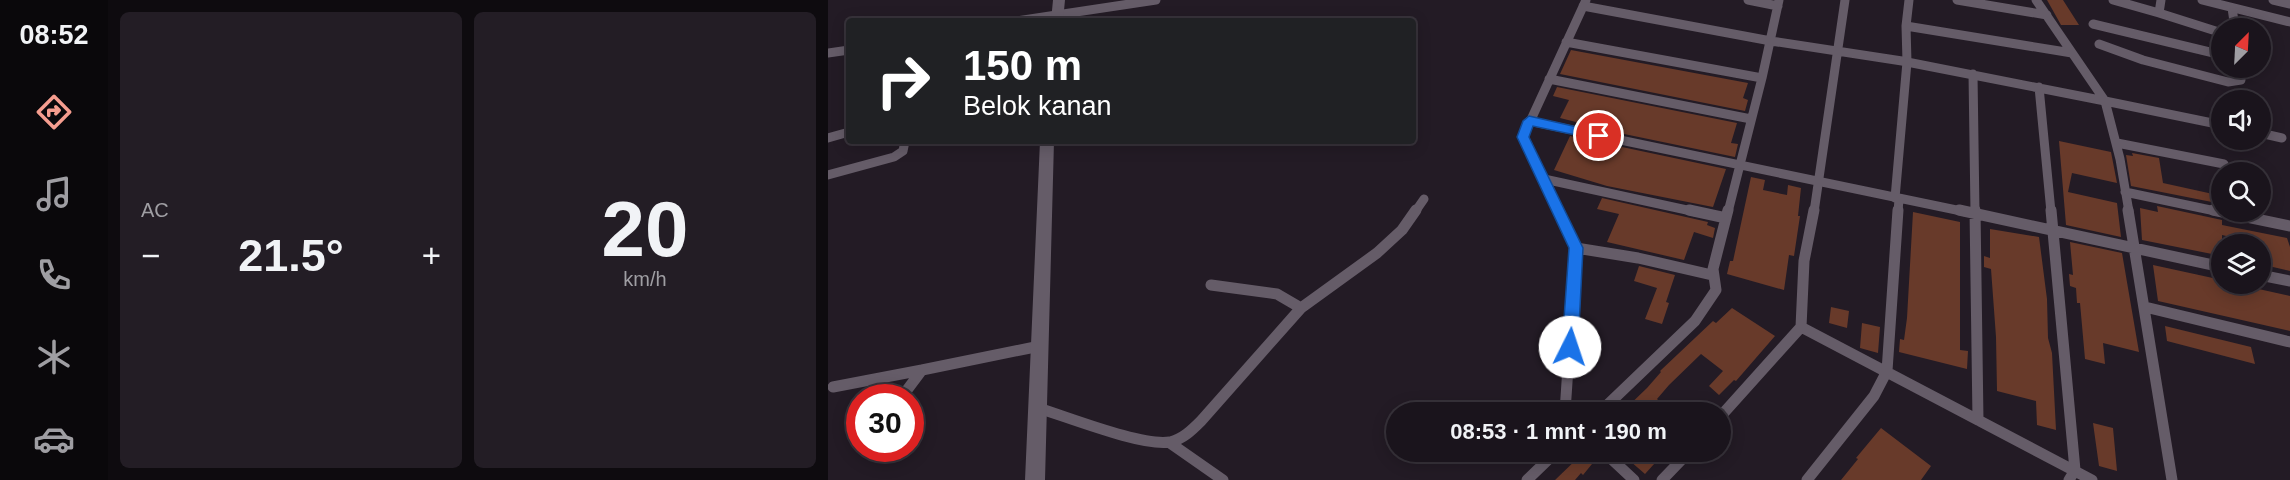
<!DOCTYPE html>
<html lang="id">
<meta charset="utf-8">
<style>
:root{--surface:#1a141c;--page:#231d25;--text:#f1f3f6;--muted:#9f9ea3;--line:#38333b;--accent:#f59d8f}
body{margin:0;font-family:Arial,sans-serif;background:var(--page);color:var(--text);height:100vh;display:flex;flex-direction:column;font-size:22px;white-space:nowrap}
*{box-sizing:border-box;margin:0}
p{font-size:20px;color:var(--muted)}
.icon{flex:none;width:33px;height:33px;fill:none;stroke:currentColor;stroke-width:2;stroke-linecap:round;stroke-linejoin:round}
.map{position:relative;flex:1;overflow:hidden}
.drawer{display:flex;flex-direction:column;gap:12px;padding:12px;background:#0e0b0f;width:720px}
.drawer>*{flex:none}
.top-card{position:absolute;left:18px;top:18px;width:570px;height:126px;border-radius:6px;box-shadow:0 3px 15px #0003,0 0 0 2px var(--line);background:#202124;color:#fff;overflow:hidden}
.needle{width:39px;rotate:24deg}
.fabs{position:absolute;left:1383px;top:18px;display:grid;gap:12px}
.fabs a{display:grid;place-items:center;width:60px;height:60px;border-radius:50%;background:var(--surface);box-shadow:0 3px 15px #0003,0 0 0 2px var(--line);font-size:30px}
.speed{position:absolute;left:18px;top:384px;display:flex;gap:12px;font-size:30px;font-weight:700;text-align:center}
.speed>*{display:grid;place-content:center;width:78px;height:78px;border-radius:50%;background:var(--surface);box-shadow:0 3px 15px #0003,0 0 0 2px var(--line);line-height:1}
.speed .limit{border:9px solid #d22;background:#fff;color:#111}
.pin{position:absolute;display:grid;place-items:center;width:51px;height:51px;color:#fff;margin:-26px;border:3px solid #fff;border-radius:50%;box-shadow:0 2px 6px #0007}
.me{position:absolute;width:66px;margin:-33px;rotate:4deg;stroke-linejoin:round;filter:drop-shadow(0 0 4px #0008)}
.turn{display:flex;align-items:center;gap:21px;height:126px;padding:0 18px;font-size:27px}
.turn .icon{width:78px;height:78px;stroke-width:2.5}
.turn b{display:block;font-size:42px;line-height:51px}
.big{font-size:45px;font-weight:700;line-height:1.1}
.drawer .widget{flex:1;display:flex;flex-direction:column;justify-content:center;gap:9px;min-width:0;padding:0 21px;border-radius:9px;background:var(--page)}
.drawer .dial{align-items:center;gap:0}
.dial b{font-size:78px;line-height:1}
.heat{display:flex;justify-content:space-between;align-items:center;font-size:33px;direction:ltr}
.drawer .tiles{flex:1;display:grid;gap:12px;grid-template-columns:repeat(2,1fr)}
.trip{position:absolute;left:558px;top:402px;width:345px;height:60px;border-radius:30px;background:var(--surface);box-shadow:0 3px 15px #0003,0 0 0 2px var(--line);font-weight:700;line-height:60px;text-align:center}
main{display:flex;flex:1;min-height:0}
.tab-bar{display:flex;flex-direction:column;width:108px;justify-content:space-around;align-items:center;background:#0a080b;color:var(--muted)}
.tab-bar .icon{width:42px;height:42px}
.tab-bar .current{color:var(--accent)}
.tab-bar b{font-size:27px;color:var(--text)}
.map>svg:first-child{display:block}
.building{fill:#683a2a}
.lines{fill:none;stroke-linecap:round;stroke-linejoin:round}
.street-far1{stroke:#655c68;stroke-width:9}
.street{stroke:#655c68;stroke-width:11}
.secondary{fill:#655c68;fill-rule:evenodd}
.route{fill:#1a73e8;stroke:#114b97;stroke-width:1.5}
</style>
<main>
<nav class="tab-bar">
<b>08:52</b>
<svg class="icon current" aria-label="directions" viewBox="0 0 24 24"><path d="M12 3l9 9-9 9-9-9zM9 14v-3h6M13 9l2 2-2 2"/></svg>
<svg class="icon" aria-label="music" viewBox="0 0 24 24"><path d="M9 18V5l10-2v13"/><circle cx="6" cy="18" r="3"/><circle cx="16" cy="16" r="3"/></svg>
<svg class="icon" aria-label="phone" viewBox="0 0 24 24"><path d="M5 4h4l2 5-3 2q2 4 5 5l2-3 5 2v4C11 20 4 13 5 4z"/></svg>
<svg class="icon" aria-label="climate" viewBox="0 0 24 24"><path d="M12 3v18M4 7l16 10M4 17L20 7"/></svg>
<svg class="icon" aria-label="car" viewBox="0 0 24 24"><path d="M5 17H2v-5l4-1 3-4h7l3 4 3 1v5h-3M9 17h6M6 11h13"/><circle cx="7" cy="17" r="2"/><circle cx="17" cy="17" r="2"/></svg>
</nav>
<section class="drawer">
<div class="tiles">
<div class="widget"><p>AC</p>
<div class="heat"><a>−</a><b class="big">21.5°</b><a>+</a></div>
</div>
<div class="widget dial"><b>20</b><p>km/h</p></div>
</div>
</section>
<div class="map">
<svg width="1462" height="480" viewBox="0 0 1462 480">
<rect width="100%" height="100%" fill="#231b25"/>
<!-- building -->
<path class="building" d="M 1219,0 L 1235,0 L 1251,25 L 1233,25 Z
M 743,50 L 920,83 L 915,98 L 920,100 L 917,111 L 732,74 Z
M 729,87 L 909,123 L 903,143 L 910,144 L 907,157 L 748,124 L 748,122 L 732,118 L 741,100 L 725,96 Z
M 742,136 L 898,169 L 885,207 L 779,186 L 726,170 Z
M 1231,141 L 1283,152 L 1289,183 L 1244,173 L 1240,192 L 1289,203 L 1293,237 L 1238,225 Z
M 1304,153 L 1331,158 L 1335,183 L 1394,196 L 1394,204 L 1303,186 L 1298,155 L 1305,156 Z
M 923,177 L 937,180 L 935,190 L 959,195 L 960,185 L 973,188 L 970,216 L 972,216 L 966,256 L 961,255 L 956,290 L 899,274 L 902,261 L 905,261 Z
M 774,198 L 880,222 L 879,225 L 887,228 L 885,238 L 866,232 L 856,260 L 779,242 L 791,214 L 769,209 Z
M 1329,206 L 1394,220 L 1394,225 L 1459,238 L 1462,247 L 1462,271 L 1432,264 L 1432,244 L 1394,235 L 1394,256 L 1314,240 L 1312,208 L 1330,212 Z
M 1085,212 L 1132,222 L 1132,350 L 1140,351 L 1139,369 L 1071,352 L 1072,339 L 1076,340 L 1079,318 Z
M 1162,229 L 1211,237 L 1219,299 L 1220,338 L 1224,353 L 1228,430 L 1209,425 L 1208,401 L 1169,391 L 1168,337 L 1163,269 L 1156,267 L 1156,256 L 1162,258 Z
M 1242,242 L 1294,253 L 1311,352 L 1275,343 L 1277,364 L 1257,359 L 1252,303 L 1249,303 L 1248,288 L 1242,286 L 1241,274 L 1245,275 Z
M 1325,265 L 1394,280 L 1394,284 L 1408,284 L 1462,296 L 1462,331 L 1330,301 Z
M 811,266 L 847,275 L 838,302 L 841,303 L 834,324 L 817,319 L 829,288 L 806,281 Z
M 1003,307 L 1021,311 L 1019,328 L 1001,323 Z
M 904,308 L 947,336 L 908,381 L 906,380 L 891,395 L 881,386 L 895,371 L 873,354 L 841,385 L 829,399 L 831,401 L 819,412 L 794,412 L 819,388 L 833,372 L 832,371 L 885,321 L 888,323 Z
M 1034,323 L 1052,327 L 1050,353 L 1032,348 Z
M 1337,326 L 1423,347 L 1427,364 L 1339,341 Z
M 1265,423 L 1285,428 L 1289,471 L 1271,466 Z
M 1053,428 L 1103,466 L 1093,480 L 1013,480 L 1030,459 L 1028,458 Z
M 811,452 L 837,452 L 817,474 L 802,461 Z
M 753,455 L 764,464 L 755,475 L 753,473 L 747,480 L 727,480 Z"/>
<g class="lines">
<!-- street-far1 -->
<path class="street-far1" d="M 920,0 L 950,6
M 1129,0 L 1219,15
M 1208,0 L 1277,101 L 1394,125
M 1285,0 L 1331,13 L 1333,0
M 1374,0 L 1462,22
M 1445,0 L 1462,4
M 755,6 L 943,41 L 1074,61 L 1277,101 L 1292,159 L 1301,212
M 1404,8 L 1407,28
M 1331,13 L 1394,33
M 188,21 L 328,0
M 1265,24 L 1394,55
M 1078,26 L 1244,53
M 738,42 L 934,78
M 1271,44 L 1315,60 L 1400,82 L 1413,80 L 1411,68
M 0,53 L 21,50
M 1145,74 L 1147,212
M 721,79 L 923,119
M 1211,87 L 1223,212
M 701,121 L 1138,212
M 1432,133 L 1454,138
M 0,138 L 21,132
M 1289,143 L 1396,164
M 0,175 L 66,157 L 75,151 L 77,141
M 716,179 L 868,212
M 1297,192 L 1392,212
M 1067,198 L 1079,62 L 1078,26 L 1081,0
M 587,212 L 596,199
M 731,212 L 695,137 L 758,0
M 900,212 L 934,78 L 951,0
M 986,212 L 1017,0
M 1070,212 L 1071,199"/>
<!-- street -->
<path class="street" d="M 730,210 L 748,248 L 737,412
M 861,210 L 898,218
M 1131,210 L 1394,267
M 1147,210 L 1150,420
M 1223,210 L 1247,470 L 1241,480
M 1300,210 L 1344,480
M 1385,210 L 1462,226
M 748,248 L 810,258 L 884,275
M 1432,275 L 1462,281
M 383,285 L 449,294 L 473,308
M 1317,307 L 1462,342
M 973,327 L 1264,480
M 5,387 L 94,370
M 73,398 L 94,370 L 212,346
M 210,408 C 240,417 315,447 342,442 C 355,439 364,430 373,421 L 473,308 L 549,253 L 574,230 L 588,210
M 772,412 L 867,321 L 888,290 L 885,269 L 900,210
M 892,417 L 973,327 L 976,261 L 986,210
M 342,443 L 395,480
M 776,452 L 806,480
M 699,480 L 728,452
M 834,480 L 861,452
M 979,480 L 1046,396 L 1059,371 L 1070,210"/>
<!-- secondary -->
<path class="secondary" d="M 225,0 L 237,0 L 235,21 L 223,21 Z
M 212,141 L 226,141 L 217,480 L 197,480 Z"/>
</g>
<!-- route -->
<path class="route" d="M 701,116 L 771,132 L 777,136 L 771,140 L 705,126 L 701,137 L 755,248 L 750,347 L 747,352 L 742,354 L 737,352 L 734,347 L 741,248 L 689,137 L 695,121 Z"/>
</svg>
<div class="fabs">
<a><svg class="needle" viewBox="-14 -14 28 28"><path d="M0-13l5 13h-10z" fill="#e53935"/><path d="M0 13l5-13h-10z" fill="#9f9ea3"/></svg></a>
<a><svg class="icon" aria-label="sound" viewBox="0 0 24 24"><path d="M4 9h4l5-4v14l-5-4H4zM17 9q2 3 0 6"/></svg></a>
<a><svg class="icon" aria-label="search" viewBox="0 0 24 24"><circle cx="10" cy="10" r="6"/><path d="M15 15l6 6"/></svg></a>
<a><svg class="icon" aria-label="layers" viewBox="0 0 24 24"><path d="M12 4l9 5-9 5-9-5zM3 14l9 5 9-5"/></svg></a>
</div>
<div class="speed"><div class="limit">30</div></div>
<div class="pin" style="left:771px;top:136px;background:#d93025"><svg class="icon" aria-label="arrive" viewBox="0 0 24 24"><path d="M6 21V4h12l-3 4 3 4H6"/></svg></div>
<svg class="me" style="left:742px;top:347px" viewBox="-20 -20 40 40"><circle r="19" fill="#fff"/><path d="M0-13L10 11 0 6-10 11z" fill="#1a73e8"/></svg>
<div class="trip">08:53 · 1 mnt · 190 m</div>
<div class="top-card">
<div class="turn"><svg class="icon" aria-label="right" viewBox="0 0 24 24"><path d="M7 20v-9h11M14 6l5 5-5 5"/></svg><div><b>150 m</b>Belok kanan</div></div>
</div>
</div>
</main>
